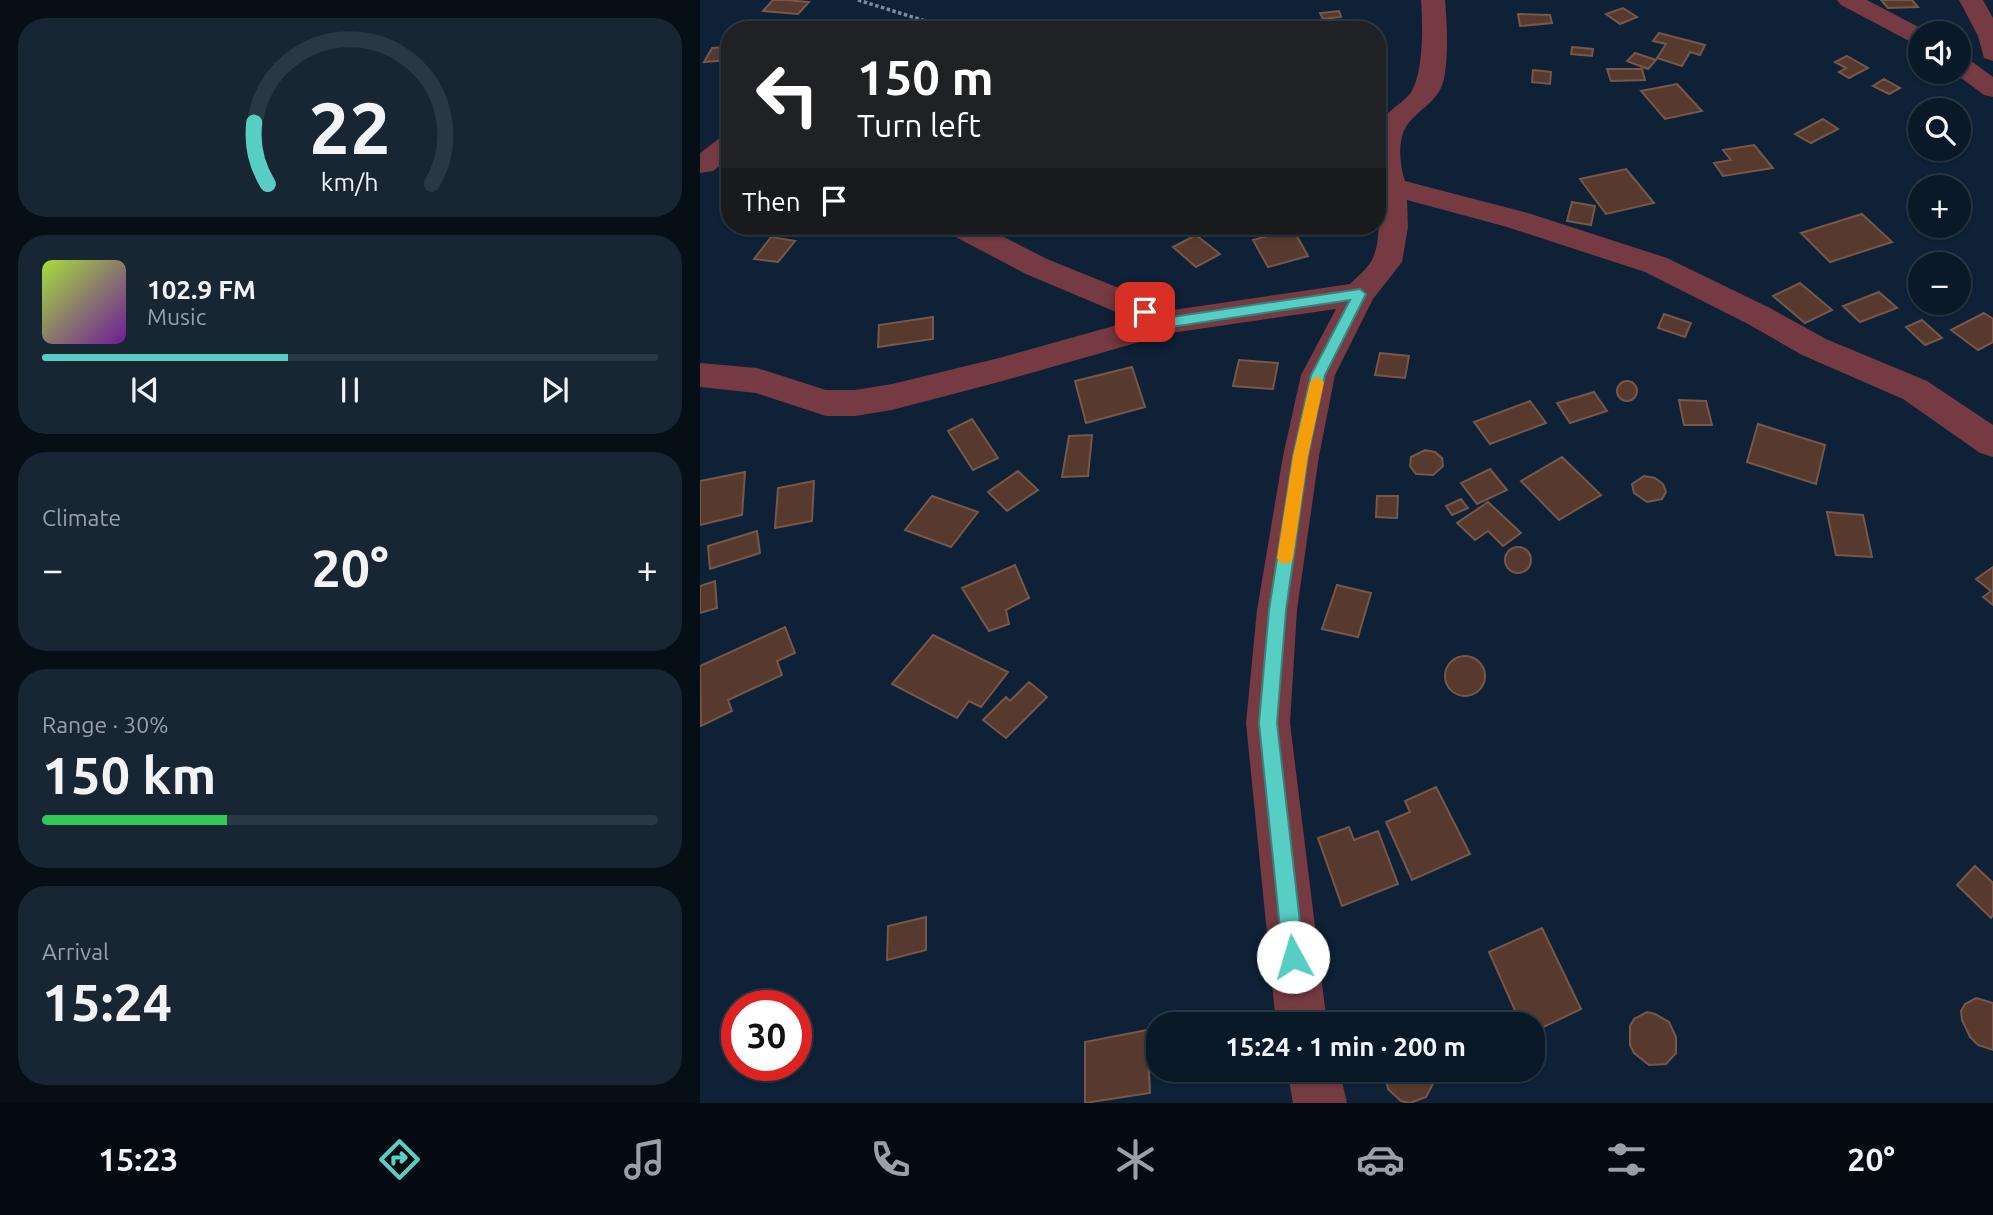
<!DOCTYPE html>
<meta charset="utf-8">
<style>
:root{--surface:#0a1928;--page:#182634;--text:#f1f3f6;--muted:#99a0a8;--line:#2a3845;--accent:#56cec3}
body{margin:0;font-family:Ubuntu,sans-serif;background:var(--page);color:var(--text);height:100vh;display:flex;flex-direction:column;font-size:26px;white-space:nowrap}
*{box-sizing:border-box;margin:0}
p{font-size:23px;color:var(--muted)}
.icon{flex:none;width:38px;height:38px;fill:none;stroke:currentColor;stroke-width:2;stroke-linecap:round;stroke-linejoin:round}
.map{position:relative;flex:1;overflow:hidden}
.sheet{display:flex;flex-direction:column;gap:18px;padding:18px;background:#060e16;width:700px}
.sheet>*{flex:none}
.hud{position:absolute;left:21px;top:21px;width:665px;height:214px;border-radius:28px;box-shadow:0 2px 5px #0004,0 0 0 2px var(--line);background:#202124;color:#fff;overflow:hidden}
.buttons{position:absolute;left:1208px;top:21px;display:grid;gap:14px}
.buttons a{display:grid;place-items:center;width:63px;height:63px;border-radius:50%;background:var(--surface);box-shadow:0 2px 5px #0004,0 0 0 2px var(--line);font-size:35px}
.speed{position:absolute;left:21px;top:990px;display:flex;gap:14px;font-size:35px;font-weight:700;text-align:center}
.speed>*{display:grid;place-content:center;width:91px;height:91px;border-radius:50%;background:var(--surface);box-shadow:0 2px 5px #0004,0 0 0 2px var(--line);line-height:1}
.speed .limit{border:10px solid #d22;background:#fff;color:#111}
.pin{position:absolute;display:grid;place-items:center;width:60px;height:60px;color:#fff;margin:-30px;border-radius:14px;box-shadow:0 4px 10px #0006}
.me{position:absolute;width:77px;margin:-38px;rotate:354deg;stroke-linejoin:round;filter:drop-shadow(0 0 5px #0008)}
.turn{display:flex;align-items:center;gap:24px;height:147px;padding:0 21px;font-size:32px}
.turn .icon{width:91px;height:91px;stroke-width:2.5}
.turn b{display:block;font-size:49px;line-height:60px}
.then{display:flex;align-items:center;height:66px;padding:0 21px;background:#0003;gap:14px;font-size:26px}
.big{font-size:52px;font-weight:700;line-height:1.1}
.sheet .tile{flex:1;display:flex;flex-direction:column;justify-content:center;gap:10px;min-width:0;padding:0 24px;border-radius:28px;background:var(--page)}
.sheet .dial{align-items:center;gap:0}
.dial svg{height:182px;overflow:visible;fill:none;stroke:var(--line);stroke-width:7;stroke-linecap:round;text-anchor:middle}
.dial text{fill:var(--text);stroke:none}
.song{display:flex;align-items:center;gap:21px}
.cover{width:84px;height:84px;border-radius:10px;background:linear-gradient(135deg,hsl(80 70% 55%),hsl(280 70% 35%))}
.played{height:7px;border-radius:4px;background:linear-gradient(90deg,var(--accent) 40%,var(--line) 40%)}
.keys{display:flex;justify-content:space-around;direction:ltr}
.heat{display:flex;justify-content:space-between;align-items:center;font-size:38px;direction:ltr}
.charge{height:10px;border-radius:5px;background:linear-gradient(90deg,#34c759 30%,var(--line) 0)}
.trip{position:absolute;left:446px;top:1012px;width:399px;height:70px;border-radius:28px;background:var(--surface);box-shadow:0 2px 5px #0004,0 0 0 2px var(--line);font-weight:700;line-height:70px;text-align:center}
.dock{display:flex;height:112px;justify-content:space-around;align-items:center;background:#040a10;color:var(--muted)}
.dock .icon{width:49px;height:49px}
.dock .current{color:var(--accent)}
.dock b{font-size:32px;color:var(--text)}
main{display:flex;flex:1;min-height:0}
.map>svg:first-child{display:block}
.building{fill:#573a2d;stroke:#765749;stroke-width:2}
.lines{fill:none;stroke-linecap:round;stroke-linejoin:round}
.path{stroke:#7c8b9d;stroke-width:3.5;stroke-dasharray:3.5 2.5;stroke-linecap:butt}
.minor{fill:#753a42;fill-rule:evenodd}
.route{fill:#56cec3;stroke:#38867f;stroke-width:2}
.slow{fill:#f59e0b}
</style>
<main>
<section class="sheet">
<div class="tile dial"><svg viewBox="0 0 100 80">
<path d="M14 69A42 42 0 1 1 86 69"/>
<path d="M14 69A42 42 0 0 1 8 42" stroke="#56cec3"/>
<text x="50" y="56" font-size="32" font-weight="700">22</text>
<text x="50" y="72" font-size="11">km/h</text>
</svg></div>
<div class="tile">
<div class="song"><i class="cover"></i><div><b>102.9 FM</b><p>Music</p></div></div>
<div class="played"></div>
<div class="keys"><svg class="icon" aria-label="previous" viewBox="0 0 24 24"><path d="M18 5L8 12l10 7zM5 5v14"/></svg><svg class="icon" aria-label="pause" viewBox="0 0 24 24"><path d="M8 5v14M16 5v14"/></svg><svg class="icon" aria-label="next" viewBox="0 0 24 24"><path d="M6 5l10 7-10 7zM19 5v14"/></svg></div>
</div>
<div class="tile"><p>Climate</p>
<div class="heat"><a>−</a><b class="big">20°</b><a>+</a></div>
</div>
<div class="tile"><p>Range · 30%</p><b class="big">150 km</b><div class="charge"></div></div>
<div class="tile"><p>Arrival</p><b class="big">15:24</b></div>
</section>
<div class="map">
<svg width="1293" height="1103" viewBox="0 0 1293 1103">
<rect width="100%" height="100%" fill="#0e2136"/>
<!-- building -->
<path class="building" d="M 73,0 L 86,0 L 109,2 L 98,14 L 63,11 Z
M 1181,0 L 1212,0 L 1218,7 L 1188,8 Z
M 923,8 L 937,17 L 920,24 L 906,14 Z
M 639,11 L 641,17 L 623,19 L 620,13 Z
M 818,14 L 850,15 L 852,23 L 820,26 Z
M 959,33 L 1005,45 L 1000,55 L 990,52 L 982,66 L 957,58 L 966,44 L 953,41 Z
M 30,47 L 30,60 L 4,62 L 12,48 Z
M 872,47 L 893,49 L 892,56 L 871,54 Z
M 935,53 L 956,60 L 948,69 L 927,61 Z
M 1147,56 L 1168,68 L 1149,78 L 1139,72 L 1146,68 L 1135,62 Z
M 907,69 L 942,69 L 945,80 L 911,81 Z
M 833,70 L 851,72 L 850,84 L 832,82 Z
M 1184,79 L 1200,88 L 1189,94 L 1173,86 Z
M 977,84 L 1002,111 L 965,119 L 941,91 Z
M 1123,119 L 1138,129 L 1111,143 L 1095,134 Z
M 1054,145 L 1073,168 L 1023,176 L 1014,163 L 1031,160 L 1023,150 Z
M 926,169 L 954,203 L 906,214 L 880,179 Z
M 872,202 L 895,206 L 891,225 L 867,221 Z
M 1162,214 L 1192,242 L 1130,262 L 1101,233 Z
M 593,229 L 608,256 L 568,267 L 553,240 Z
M 496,235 L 520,254 L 496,267 L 473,247 Z
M 71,237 L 95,241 L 78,262 L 54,259 Z
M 1100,283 L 1132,310 L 1105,323 L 1073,296 Z
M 1179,292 L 1197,308 L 1160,322 L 1143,306 Z
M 1284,313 L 1293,319 L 1293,342 L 1278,350 L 1251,330 Z
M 964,314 L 991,323 L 985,337 L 958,328 Z
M 233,317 L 233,339 L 178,347 L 179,325 Z
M 1222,320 L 1242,338 L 1225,345 L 1206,327 Z
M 680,353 L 709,356 L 705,378 L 675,375 Z
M 539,360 L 578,363 L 573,389 L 533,386 Z
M 432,367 L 445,407 L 386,423 L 375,381 Z
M917 391a10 10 0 1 1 20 0a10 10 0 1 1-20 0Z
M 894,392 L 907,411 L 870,423 L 857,403 Z
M 979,400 L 1006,401 L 1012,425 L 984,425 Z
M 830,401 L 846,423 L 790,444 L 774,422 Z
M 272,419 L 298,458 L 273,470 L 248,431 Z
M 1058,424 L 1125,445 L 1116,484 L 1047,462 Z
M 392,435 L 388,476 L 362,477 L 369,436 Z
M 725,450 L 735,452 L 742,458 L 743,466 L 733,475 L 716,474 L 710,466 L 711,457 Z
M 862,457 L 901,495 L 859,520 L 821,481 Z
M 790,469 L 807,490 L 777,504 L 761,483 Z
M 318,471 L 338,490 L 307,511 L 288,492 Z
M 45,472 L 42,515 L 0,525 L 0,481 Z
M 944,476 L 955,478 L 963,484 L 966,492 L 962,499 L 947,502 L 934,493 L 932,484 Z
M 114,481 L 112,521 L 75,528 L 78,488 Z
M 232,496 L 278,512 L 251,547 L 205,530 Z
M 677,496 L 698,496 L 697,518 L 676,517 Z
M 761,499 L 768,508 L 752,515 L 746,506 Z
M 788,502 L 821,533 L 803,546 L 788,531 L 775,540 L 757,523 Z
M 1127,512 L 1163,515 L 1172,557 L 1136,555 Z
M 57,531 L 60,553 L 10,569 L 8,546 Z
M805 560a13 13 0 1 1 26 0a13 13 0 1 1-26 0Z
M 315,565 L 329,598 L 306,610 L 309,624 L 289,631 L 262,588 Z
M 1293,567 L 1293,605 L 1283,597 L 1291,591 L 1276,579 Z
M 15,581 L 17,608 L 0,613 L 0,586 Z
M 637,585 L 671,593 L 658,637 L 622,629 Z
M 85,627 L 95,653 L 77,661 L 82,675 L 28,700 L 32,711 L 1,726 L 0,666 Z
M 233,635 L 308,672 L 281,707 L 269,701 L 257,718 L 192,684 Z
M745 676a20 20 0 1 1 40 0a20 20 0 1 1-40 0Z
M 329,682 L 347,697 L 306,738 L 283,720 L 306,697 L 310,701 Z
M 736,787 L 770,854 L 712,880 L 686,822 L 710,812 L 705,801 Z
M 649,827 L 654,840 L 678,831 L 698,884 L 642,906 L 618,838 Z
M 1275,866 L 1293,883 L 1293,915 L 1291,918 L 1257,885 Z
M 226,917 L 226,950 L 187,960 L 188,926 Z
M 842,928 L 881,1009 L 833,1032 L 833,1024 L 821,1024 L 789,952 Z
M 1276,998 L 1293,1003 L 1293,1050 L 1278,1045 L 1270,1037 L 1262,1020 L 1261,1011 L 1265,1004 Z
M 947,1012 L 955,1014 L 969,1022 L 976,1037 L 976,1053 L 966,1064 L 949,1065 L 934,1053 L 930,1045 L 930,1026 L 934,1019 Z
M 447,1030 L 450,1093 L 385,1103 L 385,1042 Z
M 683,1069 L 735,1069 L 735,1080 L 726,1097 L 710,1103 L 701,1101 L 688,1089 Z"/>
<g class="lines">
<!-- path -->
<path class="path" d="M 158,0 L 235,24"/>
<!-- minor -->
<path class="minor" d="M 721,0 L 745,0 C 747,21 749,62 743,82 C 739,98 723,108 712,119 C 696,135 699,162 705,181 L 828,213 L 967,258 L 1070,308 L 1126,339 L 1227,381 L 1293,425 L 1293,457 L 1280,453 L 1203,399 L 1102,355 L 1048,324 L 945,272 L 807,227 L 707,200 L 708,227 L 702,262 L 673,299 L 635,375 L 619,456 L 597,610 L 590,723 L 627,1024 L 576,1024 L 546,723 L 557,610 L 583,456 L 601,375 L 636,309 L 471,333 L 299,382 L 192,410 L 155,416 L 126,416 L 56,393 L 0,387 L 0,363 L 57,368 L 126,390 L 155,390 L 192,384 L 299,358 L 435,320 L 326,274 L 248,233 L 244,226 L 282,226 L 347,259 L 473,310 L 650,284 C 657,277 667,269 672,260 C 688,228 669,165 677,131 C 681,114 699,106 709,95 C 724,77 723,23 721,0 Z
M 1137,0 L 1167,0 L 1230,33 L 1220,33 L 1220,44 L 1211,42 L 1141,5 Z
M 1259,0 L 1283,0 L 1293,18 L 1293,61 L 1284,58 L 1278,36 Z
M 261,23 L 335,23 L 344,25 L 347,30 L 249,30 L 252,25 Z
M 1258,55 L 1267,58 L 1293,77 L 1293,97 L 1284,95 L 1253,72 L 1258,72 Z
M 30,136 L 30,158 L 13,171 L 0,173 L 0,153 L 20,138 Z
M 587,1069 L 639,1069 L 647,1103 L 593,1103 Z"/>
</g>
<!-- route -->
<path class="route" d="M 660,289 L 666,294 L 625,375 L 608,456 L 586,610 L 577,723 L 604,957 L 601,964 L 593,967 L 586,964 L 583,957 L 559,723 L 569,610 L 593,456 L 611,375 L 650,300 L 471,327 L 441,315 L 439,312 L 445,307 L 472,317 Z"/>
<!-- slow -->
<path class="slow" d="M 617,376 L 624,382 L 608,456 L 593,558 L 591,563 L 580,563 L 577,558 L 593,456 L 610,382 Z"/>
</svg>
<div class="buttons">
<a><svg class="icon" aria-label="sound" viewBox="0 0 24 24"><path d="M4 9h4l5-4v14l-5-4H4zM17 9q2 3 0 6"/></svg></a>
<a><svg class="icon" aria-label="search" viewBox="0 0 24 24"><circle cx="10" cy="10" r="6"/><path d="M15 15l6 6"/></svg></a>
<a>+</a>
<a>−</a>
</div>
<div class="speed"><div class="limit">30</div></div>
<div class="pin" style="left:445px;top:312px;background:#d93025"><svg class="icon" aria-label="arrive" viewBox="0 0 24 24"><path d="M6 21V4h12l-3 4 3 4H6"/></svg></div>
<svg class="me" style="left:593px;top:957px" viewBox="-20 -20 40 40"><circle r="19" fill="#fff"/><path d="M0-13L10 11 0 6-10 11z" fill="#56cec3"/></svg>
<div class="trip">15:24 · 1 min · 200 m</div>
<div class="hud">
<div class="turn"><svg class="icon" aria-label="left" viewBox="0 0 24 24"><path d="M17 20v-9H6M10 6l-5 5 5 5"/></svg><div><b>150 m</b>Turn left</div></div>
<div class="then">Then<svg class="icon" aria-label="arrive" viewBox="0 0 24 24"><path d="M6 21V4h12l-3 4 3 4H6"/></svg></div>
</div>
</div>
</main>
<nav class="dock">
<b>15:23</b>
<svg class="icon current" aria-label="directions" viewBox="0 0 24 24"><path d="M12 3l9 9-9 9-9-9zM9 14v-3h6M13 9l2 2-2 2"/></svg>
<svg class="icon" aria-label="music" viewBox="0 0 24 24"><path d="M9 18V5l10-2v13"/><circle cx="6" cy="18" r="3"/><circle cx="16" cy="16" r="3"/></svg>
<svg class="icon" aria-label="phone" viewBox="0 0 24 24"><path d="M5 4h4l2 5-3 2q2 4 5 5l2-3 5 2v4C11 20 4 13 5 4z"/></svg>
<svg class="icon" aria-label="climate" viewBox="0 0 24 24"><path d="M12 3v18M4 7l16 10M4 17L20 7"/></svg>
<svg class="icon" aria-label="car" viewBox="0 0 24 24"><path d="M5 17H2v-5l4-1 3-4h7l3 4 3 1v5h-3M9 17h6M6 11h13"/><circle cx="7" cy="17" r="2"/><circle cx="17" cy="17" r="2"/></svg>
<svg class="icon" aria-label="filters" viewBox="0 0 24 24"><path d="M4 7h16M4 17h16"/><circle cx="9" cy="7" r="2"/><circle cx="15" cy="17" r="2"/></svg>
<b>20°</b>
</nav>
